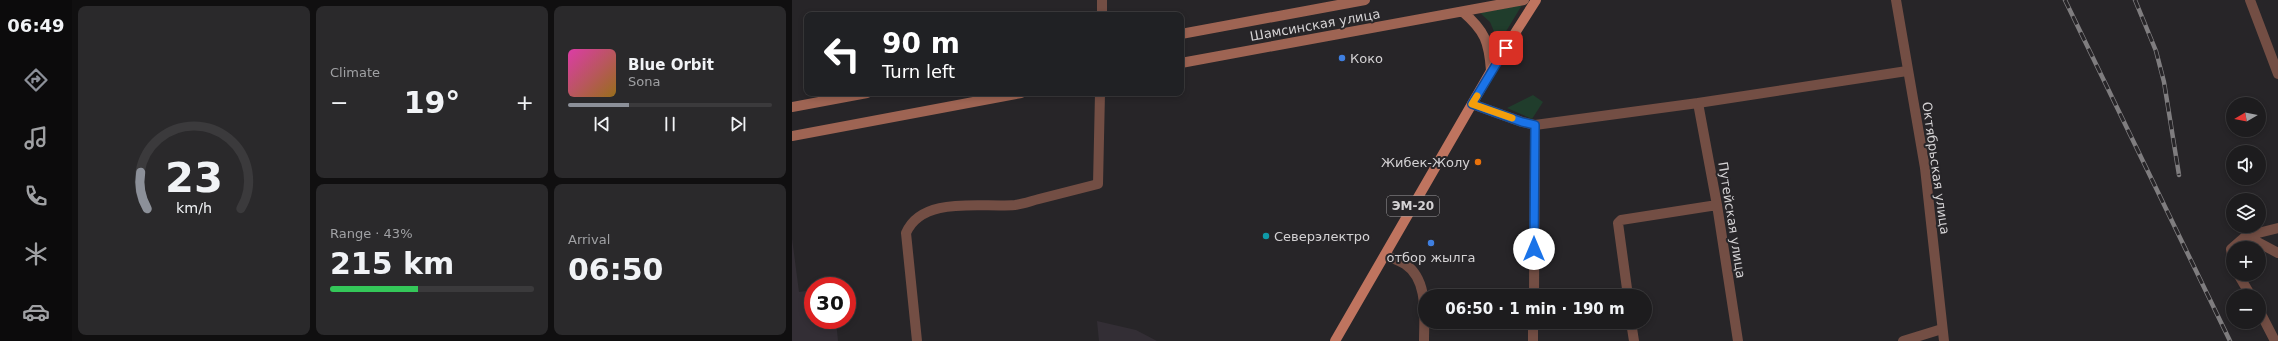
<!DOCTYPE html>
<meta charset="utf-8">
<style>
:root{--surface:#1d1c1e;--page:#2a292b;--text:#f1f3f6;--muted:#a0a1a4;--line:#3b3a3c;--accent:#8c9099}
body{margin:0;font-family:"DejaVu Sans",sans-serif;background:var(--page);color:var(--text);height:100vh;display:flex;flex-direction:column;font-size:15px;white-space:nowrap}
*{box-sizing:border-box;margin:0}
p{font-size:13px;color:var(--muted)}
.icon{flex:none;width:22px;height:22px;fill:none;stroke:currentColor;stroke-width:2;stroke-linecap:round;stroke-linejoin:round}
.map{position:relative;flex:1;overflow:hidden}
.panel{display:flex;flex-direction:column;gap:6px;padding:6px;background:#100f10;width:720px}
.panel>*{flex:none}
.guide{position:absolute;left:12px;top:12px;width:380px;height:84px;border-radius:8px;box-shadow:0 2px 6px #0003,0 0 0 1px var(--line);background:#202124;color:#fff;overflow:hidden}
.needle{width:26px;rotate:260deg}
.controls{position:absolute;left:1434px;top:97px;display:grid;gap:8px}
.controls a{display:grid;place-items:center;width:40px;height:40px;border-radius:50%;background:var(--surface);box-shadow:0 2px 6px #0003,0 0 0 1px var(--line);font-size:20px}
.speed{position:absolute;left:12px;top:277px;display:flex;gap:8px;font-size:20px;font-weight:700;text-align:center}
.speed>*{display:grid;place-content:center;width:52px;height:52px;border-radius:50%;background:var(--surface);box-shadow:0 2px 6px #0003,0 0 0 1px var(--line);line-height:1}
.speed .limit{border:6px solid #d22;background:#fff;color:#111}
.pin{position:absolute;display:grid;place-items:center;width:34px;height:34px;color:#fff;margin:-17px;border-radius:8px;box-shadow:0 2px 6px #0006}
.me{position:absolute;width:44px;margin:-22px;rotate:0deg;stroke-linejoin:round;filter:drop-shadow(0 0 3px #0008)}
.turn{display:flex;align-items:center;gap:14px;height:84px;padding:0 12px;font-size:18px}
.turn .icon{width:52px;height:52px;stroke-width:2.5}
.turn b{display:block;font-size:28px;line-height:34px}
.big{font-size:30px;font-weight:600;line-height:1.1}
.panel .card{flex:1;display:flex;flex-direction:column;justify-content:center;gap:6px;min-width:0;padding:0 14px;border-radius:8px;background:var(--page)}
.panel .dial{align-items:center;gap:0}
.dial svg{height:104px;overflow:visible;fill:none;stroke:var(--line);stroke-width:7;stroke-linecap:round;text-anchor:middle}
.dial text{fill:var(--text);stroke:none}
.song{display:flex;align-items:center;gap:12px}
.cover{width:48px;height:48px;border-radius:6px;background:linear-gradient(135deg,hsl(320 70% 55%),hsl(40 70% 35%))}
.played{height:4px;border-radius:2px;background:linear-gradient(90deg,var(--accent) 30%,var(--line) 30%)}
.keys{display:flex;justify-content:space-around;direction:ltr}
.heat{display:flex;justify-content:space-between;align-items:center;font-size:22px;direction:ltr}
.charge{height:6px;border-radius:3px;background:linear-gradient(90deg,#34c759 43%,var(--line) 0)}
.panel .tiles{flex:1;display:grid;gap:6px;grid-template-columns:repeat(3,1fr)}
.card:first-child{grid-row:span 2}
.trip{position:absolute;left:626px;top:289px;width:234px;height:40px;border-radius:20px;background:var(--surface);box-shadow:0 2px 6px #0003,0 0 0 1px var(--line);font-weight:600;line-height:40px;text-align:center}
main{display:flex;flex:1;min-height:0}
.tabs{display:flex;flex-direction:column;width:72px;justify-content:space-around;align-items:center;background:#0c0b0c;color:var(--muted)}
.tabs .icon{width:28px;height:28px}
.tabs .on{color:var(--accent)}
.tabs b{font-size:18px;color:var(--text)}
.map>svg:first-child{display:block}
.built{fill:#332e35}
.green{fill:#203d2c}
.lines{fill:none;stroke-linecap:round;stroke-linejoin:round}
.minor{stroke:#734e44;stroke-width:10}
.tertiary{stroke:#734e44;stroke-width:10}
.secondary{stroke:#9e6453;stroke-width:10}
.primary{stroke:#bf745f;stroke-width:10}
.rail-casing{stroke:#7f7d7f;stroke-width:4.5}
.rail{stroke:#272528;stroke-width:3;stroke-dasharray:9;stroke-linecap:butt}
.route-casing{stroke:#114b97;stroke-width:10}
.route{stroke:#1a73e8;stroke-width:7}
.slow{stroke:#f59e0b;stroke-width:7}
.shop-dot{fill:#3f7fe0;stroke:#272528;stroke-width:1.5}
.food-dot{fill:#e8710a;stroke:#272528;stroke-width:1.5}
.culture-dot{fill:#0f9aa8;stroke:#272528;stroke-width:1.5}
.labels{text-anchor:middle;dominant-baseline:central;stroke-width:4;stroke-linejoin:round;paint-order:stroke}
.shield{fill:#272528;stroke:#a09ea0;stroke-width:1}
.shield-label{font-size:12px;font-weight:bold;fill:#d4d2d4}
.street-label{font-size:13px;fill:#d4d2d4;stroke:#272528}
.poi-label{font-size:13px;fill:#d4d2d4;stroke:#272528;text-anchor:start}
</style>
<main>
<nav class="tabs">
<b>06:49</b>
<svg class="icon on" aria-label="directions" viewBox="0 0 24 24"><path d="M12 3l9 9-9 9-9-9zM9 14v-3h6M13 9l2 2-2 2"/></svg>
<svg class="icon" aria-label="music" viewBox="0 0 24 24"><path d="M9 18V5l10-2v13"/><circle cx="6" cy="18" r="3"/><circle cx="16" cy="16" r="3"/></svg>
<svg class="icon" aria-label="phone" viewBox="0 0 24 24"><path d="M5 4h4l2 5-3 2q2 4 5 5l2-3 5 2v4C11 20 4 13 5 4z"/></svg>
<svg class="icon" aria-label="climate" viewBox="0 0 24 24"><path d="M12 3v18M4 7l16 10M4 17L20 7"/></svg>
<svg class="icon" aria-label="car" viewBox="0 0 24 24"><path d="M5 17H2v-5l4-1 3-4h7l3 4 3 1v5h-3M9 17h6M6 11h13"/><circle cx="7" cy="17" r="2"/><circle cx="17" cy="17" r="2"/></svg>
</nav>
<section class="panel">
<div class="tiles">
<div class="card dial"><svg viewBox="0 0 100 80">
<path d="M14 69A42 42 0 1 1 86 69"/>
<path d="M14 69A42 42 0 0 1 9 41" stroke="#8c9099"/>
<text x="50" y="56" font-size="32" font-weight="700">23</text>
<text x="50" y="72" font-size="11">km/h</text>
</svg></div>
<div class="card"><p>Climate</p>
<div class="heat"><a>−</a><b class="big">19°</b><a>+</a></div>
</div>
<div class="card">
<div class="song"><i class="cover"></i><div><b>Blue Orbit</b><p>Sona</p></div></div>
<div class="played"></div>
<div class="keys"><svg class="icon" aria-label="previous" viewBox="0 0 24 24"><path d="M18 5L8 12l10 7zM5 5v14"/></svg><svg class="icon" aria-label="pause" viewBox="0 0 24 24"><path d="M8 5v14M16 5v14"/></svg><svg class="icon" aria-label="next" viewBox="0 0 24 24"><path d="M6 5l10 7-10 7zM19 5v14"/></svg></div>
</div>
<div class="card"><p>Range · 43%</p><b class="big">215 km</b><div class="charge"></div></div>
<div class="card"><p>Arrival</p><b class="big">06:50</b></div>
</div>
</section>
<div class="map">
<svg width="1486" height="341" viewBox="0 0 1486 341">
<rect width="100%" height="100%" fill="#272528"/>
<!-- built -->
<path class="built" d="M 0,238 L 7,292 L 21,290 L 21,320 L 44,320 L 46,341 L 0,341 Z
M 305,321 L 344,330 L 365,341 L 307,341 Z"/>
<!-- green -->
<path class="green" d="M 730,5 L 707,43 L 698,22 L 688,13 Z
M 741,95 L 751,102 L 740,119 L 715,108 Z"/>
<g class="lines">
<!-- minor -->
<path class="minor" d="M 1458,0 L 1486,74
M 310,15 L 310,0
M 906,103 L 925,205 L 946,341
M 680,104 L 730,122 L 743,125 L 906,103 L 1115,71
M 1454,236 L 1486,253
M 593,255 C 599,258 607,260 613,264 C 637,280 632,316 632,341
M 1441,262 L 1439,249 L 1454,236 L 1486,228
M 1446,274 L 1459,296
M 742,296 L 743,125
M 836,296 L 826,223 L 829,220 L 925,205
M 1467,310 L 1483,341
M 839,322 L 842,341
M 125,341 L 114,233 C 130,195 190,208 223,205 C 231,204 239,201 247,199 C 267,194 286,189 306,184 L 308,93
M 741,341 L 741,322
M 1111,341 L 1150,329"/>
<!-- tertiary -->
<path class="tertiary" d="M 1104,0 L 1133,168 L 1152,341"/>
<!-- secondary -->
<path class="secondary" d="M 671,12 C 693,31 697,42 699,71
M 389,34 L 573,0
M 389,63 L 732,0
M 0,107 L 75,93
M 0,136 L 229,93"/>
<!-- primary -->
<path class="primary" d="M 543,341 L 699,71 L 744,0"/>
<defs>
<path id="rail" d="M 1273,0 L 1438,341
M 1343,0 L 1364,51 L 1372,82 L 1387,175"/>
</defs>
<!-- rail casing -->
<use href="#rail" class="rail-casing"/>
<!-- rail -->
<use href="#rail" class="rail"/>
</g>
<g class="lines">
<defs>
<path id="route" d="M 714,48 L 680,104 L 730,122 L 743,125 L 742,249"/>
</defs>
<!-- route casing -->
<use href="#route" class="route-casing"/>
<!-- route -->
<use href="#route" class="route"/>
<!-- slow -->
<path class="slow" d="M 685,96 L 680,104 L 720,118"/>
</g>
<!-- markers -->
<g class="shop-dot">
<circle cx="550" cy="58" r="4"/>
<circle cx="639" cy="243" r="4"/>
</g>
<circle class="food-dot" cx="686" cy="162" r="4"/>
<circle class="culture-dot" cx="474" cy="236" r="4"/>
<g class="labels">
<!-- shield labels -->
<rect class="shield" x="595" y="196" width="52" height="20" rx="3"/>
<g class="shield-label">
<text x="621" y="206">ЭМ-20</text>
</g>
<!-- street labels -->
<g class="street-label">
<text transform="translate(523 25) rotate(-10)">Шамсинская улица</text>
<text transform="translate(1144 168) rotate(82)">Октябрьская улица</text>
<text transform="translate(940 220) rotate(81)">Путейская улица</text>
</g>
<!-- poi labels -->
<g class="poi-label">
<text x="558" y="58">Коко</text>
<text x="678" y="162" text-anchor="end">Жибек-Жолу</text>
<text x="482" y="236">Северэлектро</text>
<text x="639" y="257" text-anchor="middle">отбор жылга</text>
</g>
</g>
</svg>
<div class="controls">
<a><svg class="needle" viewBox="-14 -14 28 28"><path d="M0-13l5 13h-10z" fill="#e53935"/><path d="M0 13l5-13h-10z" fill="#a0a1a4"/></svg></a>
<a><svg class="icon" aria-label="sound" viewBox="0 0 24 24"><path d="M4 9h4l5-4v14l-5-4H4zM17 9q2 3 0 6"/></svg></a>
<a><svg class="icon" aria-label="layers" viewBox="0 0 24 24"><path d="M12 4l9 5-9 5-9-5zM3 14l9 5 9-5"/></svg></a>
<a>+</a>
<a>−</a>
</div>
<div class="speed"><div class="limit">30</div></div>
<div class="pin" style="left:714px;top:48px;background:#d93025"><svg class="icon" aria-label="arrive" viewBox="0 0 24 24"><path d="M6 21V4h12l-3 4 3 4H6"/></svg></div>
<svg class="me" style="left:742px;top:249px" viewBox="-20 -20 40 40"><circle r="19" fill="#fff"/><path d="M0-13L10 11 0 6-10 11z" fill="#1a73e8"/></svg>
<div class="trip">06:50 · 1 min · 190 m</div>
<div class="guide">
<div class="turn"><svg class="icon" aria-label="left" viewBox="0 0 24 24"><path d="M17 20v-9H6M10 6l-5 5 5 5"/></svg><div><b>90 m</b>Turn left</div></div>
</div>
</div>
</main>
